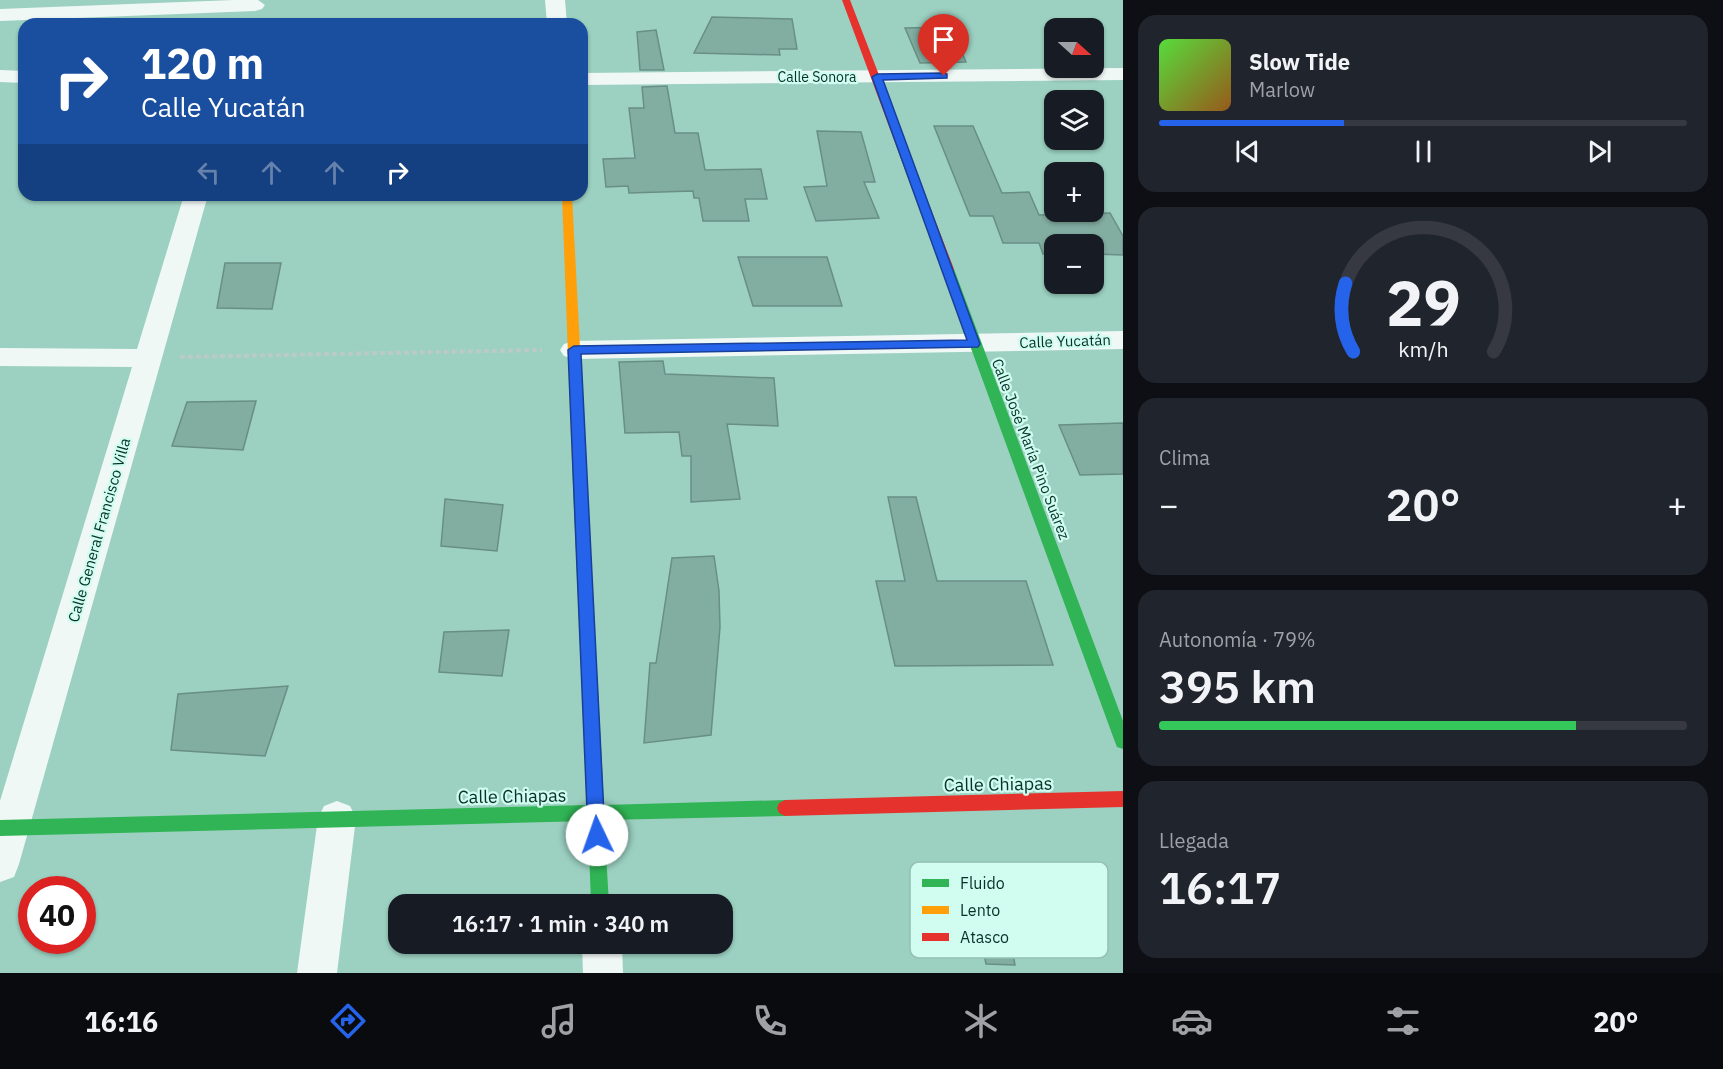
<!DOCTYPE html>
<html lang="es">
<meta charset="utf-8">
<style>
:root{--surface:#171b24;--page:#20242c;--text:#f1f3f6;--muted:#9ea1a6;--line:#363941;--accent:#2563eb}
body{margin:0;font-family:"IBM Plex Sans",sans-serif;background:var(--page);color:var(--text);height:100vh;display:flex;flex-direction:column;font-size:22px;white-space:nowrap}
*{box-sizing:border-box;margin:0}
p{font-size:20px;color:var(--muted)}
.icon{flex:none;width:33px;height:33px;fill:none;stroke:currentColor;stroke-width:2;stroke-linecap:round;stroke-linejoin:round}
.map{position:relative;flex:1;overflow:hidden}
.sheet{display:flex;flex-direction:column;gap:15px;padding:15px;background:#0d0f14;width:600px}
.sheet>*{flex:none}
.guide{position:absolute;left:18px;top:18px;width:570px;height:183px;border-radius:18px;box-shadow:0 2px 4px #0004;background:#1a4fa0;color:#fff;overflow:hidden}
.needle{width:39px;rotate:111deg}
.buttons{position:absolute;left:1044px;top:18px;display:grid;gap:12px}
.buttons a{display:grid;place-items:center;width:60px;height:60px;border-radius:12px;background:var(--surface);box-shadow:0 2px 4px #0004;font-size:30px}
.speed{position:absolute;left:18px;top:876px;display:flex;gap:12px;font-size:30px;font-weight:700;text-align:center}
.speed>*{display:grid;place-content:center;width:78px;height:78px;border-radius:50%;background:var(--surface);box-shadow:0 2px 4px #0004;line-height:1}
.speed .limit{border:9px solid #d22;background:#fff;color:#111}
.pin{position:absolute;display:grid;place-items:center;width:51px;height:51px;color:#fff;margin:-62px -26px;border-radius:50% 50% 50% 0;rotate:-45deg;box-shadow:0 0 6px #0007}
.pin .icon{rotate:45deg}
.me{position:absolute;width:66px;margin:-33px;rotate:357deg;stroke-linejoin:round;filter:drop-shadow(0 0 4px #0008)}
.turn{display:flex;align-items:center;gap:21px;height:126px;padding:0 24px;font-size:27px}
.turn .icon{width:78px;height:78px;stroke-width:2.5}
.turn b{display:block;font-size:42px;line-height:51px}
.lanes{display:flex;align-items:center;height:57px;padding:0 24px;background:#0003;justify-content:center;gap:30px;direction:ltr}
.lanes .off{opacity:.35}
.big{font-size:45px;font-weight:600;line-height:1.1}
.sheet .card{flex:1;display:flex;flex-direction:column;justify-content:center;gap:9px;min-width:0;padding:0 21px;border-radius:18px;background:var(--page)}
.sheet .dial{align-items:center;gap:0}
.dial svg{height:156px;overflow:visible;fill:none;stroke:var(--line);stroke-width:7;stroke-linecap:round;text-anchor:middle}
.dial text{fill:var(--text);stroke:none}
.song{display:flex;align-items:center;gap:18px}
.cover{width:72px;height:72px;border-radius:9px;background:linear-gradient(135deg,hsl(110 70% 55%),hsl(30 70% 35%))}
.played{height:6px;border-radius:3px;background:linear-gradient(90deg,var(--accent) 35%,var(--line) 35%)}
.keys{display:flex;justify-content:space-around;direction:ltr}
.heat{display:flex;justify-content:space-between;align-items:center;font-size:33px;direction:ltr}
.charge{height:9px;border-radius:4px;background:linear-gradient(90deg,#34c759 79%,var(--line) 0)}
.trip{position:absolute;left:388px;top:894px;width:345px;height:60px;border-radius:18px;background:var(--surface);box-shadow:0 2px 4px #0004;font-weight:600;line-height:60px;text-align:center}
.dock{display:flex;height:96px;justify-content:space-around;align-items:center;background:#090b0e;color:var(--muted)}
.dock .icon{width:42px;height:42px}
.dock .on{color:var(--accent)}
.dock b{font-size:27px;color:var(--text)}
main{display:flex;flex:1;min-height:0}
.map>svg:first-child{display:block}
.building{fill:#82ada1;stroke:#698f85;stroke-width:1.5}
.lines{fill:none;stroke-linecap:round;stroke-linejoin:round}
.path{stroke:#bacac5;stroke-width:4;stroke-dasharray:5 3;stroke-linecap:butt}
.street{fill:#f0f8f6;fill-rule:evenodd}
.fast{fill:#30b455;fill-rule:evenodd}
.slow{fill:#ff9f0a;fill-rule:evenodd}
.jam{fill:#e5322d;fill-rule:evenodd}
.route{fill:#2563eb;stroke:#184099;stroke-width:1.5}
.labels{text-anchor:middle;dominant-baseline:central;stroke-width:4.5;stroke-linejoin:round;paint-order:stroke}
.far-street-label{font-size:14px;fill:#063228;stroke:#d0fdef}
.street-label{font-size:15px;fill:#063228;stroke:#d0fdef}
.near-street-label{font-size:18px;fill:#063228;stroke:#d0fdef}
.key{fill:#d0fdef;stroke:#93c0b3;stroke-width:1.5}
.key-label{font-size:16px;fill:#063228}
</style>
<main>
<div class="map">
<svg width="1123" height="973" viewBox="0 0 1123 973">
<rect width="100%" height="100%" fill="#9cd1c2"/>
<!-- building -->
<path class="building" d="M 712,17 L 792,19 L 797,49 L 779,49 L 780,55 L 694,53 Z
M 951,27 L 966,62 L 920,63 L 905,28 Z
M 656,30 L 664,70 L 640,70 L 637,32 Z
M 667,86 L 675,133 L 698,133 L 705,170 L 761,169 L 767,199 L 745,199 L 749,221 L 703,221 L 699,198 L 694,198 L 693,191 L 629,193 L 628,186 L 606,187 L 603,159 L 635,158 L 629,108 L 644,108 L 642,87 Z
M 934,126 L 973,126 L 1002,193 L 1029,192 L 1039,215 L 1110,213 L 1123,236 L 1123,255 L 1094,254 L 1094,244 L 1054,244 L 1054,254 L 1043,254 L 1039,243 L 1003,243 L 993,216 L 970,216 Z
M 817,131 L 861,132 L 875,182 L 864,182 L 879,218 L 816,221 L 804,187 L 827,186 Z
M 738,257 L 827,257 L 842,306 L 753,306 Z
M 225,263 L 281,263 L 272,309 L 217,308 Z
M 663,361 L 665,374 L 774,378 L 778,426 L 727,424 L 740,499 L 691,502 L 691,456 L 682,456 L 679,432 L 625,433 L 619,362 Z
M 256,401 L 243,450 L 172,446 L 187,402 Z
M 1123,423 L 1123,474 L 1080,475 L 1059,425 Z
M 888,497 L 916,497 L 937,581 L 1026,581 L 1053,665 L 895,666 L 876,581 L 905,581 Z
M 445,499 L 503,505 L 497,551 L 441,546 Z
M 714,556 L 719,591 L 720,627 L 711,735 L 644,743 L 650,663 L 656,663 L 672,558 Z
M 509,630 L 502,676 L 439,672 L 444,632 Z
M 288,686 L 265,756 L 171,750 L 178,694 Z
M 939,883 L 1027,886 L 1041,945 L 1011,944 L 1015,965 L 986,964 L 977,919 L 944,916 Z"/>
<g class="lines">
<!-- path -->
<path class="path" d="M 180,357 L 542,350"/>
<!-- street -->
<path class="street" d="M 234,0 L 258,0 L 265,5 L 262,9 L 255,11 L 0,21 L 0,9 Z
M 545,0 L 565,0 L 567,24 L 547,24 Z
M 1123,68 L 1123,80 L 582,85 L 582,73 Z
M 0,70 L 24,71 L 24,83 L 0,82 Z
M 184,195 L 208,195 L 19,864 L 14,877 L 0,882 L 0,801 L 132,367 L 0,366 L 0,348 L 137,349 Z
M 1123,331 L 1123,349 L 574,359 L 564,356 L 560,350 L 564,344 L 574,341 Z
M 337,801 L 350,806 L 356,818 L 337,973 L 297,973 L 318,818 L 324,806 Z
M 582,944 L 622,944 L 623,973 L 583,973 Z"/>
<!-- fast -->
<path class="fast" d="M 948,265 L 954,269 L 1123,721 L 1123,749 L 1117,747 L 1115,742 L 942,269 Z
M 579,457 L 586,462 L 604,805 L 785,800 L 791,803 L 793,808 L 791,813 L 785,816 L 604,820 L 609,904 L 591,904 L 588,821 L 0,836 L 0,820 L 587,805 L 572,462 Z"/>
<!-- slow -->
<path class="slow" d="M 562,195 L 572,195 L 586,462 L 579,467 L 572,462 Z"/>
<!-- jam -->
<path class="jam" d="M 842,0 L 850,0 L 954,269 L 952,272 L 944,272 L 942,269 Z
M 1123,791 L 1123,807 L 785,816 L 779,813 L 777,808 L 779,803 L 785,800 Z"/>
</g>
<!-- route -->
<path class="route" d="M 944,73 L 947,74 L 947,78 L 883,80 L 980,344 L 978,347 L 581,354 L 605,835 L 603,841 L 597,843 L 591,841 L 588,835 L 568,350 L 574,346 L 967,340 L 872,77 L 877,74 Z"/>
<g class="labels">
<!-- far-street labels -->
<g class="far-street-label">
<text x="817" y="77">Calle Sonora</text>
</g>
<!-- street labels -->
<g class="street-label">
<text transform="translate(1065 341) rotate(-2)">Calle Yucatán</text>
<text transform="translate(1031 449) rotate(69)">Calle José María Pino Suárez</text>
<text transform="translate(99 530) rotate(-74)">Calle General Francisco Villa</text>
</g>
<!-- near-street labels -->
<g class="near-street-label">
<text transform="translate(998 784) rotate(-1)">Calle Chiapas</text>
<text transform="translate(512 796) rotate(-1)">Calle Chiapas</text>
</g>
</g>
<!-- legend -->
<rect x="910" y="862" width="198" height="96" rx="9" class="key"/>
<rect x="922" y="879" width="27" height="8" fill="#30b455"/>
<rect x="922" y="906" width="27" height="8" fill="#ff9f0a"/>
<rect x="922" y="933" width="27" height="8" fill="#e5322d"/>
<g class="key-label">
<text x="960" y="889">Fluido</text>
<text x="960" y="916">Lento</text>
<text x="960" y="943">Atasco</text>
</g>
</svg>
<div class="buttons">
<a><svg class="needle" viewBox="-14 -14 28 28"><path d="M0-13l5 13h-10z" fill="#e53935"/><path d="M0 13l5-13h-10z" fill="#9ea1a6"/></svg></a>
<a><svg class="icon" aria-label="layers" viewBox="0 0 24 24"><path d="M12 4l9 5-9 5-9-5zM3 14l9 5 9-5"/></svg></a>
<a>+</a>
<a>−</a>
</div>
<div class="speed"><div class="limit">40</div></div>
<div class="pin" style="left:944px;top:76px;background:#d93025"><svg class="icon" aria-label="arrive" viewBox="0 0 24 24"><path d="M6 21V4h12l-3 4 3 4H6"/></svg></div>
<svg class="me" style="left:597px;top:835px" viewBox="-20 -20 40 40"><circle r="19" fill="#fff"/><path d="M0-13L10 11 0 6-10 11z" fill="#2563eb"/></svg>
<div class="trip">16:17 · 1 min · 340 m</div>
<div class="guide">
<div class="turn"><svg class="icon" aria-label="right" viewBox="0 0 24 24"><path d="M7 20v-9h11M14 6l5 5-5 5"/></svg><div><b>120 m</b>Calle Yucatán</div></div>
<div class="lanes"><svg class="icon off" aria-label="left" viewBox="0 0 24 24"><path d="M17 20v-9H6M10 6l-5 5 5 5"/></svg><svg class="icon off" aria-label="ahead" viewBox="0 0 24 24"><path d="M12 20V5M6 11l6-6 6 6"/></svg><svg class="icon off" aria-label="ahead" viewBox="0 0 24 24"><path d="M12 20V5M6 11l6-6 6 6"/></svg><svg class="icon" aria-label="right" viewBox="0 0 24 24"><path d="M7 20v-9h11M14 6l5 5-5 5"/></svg></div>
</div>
</div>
<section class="sheet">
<div class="card">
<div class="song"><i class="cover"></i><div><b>Slow Tide</b><p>Marlow</p></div></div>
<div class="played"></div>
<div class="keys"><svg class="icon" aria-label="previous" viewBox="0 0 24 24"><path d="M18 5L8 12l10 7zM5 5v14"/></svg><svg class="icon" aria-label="pause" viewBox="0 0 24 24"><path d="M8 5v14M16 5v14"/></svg><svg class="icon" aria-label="next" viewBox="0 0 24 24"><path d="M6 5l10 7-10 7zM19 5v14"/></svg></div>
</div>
<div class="card dial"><svg viewBox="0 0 100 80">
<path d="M14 69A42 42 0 1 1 86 69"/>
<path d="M14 69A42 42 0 0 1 10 34" stroke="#2563eb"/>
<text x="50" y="56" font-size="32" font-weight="700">29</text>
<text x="50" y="72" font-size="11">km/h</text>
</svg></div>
<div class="card"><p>Clima</p>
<div class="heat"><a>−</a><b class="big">20°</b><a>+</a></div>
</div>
<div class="card"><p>Autonomía · 79%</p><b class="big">395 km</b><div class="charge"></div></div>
<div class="card"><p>Llegada</p><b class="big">16:17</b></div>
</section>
</main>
<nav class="dock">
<b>16:16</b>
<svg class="icon on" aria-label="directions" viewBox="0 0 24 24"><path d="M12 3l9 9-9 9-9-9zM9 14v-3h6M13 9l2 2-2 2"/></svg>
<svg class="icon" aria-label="music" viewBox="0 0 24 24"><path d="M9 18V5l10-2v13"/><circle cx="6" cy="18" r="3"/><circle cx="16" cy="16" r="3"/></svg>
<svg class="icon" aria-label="phone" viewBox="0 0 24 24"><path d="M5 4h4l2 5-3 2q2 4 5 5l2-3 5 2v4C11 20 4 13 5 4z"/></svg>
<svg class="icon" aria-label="climate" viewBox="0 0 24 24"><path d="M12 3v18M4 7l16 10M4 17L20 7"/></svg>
<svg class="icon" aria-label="car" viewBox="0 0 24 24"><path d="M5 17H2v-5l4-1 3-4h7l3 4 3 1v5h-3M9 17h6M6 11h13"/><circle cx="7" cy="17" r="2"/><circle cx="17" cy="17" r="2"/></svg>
<svg class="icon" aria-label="filters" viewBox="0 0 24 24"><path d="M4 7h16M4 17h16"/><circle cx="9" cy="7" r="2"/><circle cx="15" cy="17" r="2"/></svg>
<b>20°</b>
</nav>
